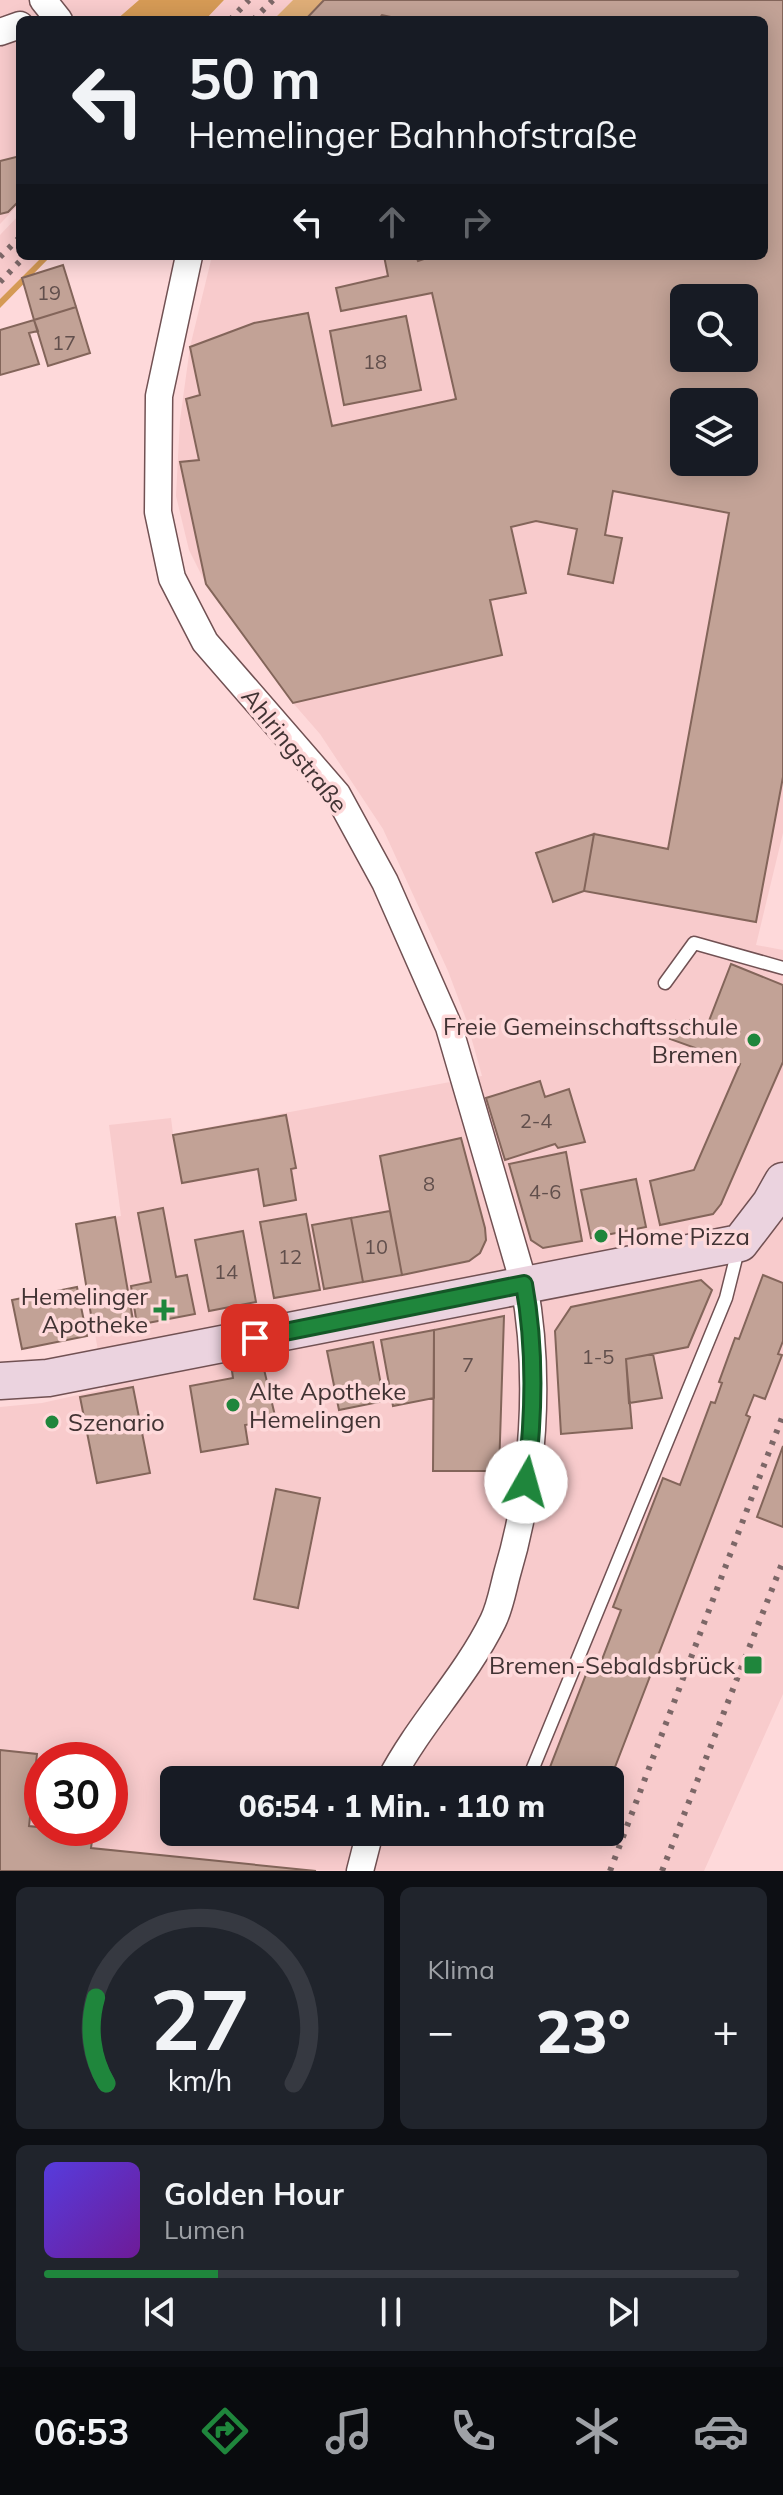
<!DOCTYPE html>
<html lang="de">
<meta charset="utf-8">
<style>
:root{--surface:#171b24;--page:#20242c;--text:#f1f3f6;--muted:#9ea1a6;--line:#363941;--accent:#1f863c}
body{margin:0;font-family:Mulish,sans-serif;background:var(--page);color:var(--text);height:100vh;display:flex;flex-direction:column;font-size:30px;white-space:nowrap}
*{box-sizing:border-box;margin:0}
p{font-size:26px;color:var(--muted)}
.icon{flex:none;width:44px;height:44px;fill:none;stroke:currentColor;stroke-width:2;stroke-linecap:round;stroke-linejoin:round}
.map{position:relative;height:1871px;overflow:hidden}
.side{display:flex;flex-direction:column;gap:16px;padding:16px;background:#0d0f14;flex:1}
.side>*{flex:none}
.hud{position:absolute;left:16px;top:16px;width:752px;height:244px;border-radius:12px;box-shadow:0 4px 20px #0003;background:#171b24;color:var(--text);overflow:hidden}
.buttons{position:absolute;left:670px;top:284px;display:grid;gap:16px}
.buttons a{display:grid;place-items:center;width:88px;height:88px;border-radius:12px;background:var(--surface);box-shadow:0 4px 20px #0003;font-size:40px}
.speed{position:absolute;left:24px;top:1742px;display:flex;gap:16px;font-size:40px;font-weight:700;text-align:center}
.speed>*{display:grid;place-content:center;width:104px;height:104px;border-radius:50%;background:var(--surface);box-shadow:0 4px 20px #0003;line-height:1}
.speed .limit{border:12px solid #d22;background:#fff;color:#111}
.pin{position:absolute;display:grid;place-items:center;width:68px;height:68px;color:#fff;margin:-34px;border-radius:16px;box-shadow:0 4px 12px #0006}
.me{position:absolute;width:88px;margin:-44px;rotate:7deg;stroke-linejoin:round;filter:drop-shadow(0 0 6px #0008)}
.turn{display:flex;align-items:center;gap:28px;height:168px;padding:0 40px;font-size:36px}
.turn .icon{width:104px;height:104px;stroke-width:2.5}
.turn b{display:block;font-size:56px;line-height:68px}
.lanes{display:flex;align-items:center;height:76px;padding:0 40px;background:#0003;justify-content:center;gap:40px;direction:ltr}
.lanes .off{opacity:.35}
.big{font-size:60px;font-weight:800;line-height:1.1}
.side .card{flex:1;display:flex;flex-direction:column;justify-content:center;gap:12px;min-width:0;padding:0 28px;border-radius:12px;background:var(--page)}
.side .dial{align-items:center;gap:0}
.dial svg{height:208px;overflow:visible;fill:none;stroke:var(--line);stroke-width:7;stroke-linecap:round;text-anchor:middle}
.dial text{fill:var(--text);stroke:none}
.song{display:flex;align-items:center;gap:24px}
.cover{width:96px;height:96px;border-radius:12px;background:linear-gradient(135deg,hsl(250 70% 55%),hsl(280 70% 35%))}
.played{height:8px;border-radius:4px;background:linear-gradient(90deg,var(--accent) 25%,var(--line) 25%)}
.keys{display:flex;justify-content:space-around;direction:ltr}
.heat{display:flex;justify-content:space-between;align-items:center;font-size:44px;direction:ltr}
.side .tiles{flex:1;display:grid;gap:16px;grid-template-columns:1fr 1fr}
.card:last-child{grid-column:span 2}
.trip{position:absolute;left:160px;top:1766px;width:464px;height:80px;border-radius:12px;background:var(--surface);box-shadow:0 4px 20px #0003;font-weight:800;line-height:80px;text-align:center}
.menu{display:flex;height:128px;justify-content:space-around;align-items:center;background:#090b0e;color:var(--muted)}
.menu .icon{width:56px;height:56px}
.menu .selected{color:var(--accent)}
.menu b{font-size:36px;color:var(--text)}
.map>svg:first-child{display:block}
.built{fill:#f8cbcc;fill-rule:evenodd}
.green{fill:#dead77}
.forest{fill:#d59a55}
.building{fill:#c2a296;stroke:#83655a;stroke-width:2;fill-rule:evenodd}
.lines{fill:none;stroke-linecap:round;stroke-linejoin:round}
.lane-casing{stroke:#715153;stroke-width:15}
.street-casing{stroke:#715153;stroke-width:29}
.secondary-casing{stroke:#715153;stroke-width:39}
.lane{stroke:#fff;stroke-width:12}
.street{stroke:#fff;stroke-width:26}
.secondary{stroke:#ebd3df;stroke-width:36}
.rail{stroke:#7c6767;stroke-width:6;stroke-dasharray:4 8;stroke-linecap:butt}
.route-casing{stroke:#145727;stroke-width:20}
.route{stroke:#1f863c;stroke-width:14}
.poi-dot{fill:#1f863c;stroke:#fed9da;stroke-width:3}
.labels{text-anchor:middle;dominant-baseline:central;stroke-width:7;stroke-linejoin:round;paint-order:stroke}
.number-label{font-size:20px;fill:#614f4c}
.street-label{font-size:24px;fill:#413333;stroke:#fed9da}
.poi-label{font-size:24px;fill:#413333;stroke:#fed9da;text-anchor:end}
</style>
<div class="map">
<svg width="783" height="1871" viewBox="0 0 783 1871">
<rect width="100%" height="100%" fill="#fed9da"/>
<!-- built -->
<path class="built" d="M 0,0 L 139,0 L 116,20 L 20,20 L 20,203 L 0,224 Z
M 224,0 L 293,0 L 273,20 L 205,20 Z
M 324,0 L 783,0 L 783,833 L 756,945 L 783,950 L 783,1694 L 704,1871 L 0,1871 L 0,1407 L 42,1403 L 105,1389 L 75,1224 L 121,1216 L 109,1125 L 171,1118 L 173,1134 L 482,1076 L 466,1019 L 448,971 L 383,829 L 320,734 L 293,703 L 206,584 L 189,550 L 176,496 L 180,420 L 190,347 L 212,256 L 764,256 L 764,20 L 305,20 ZM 684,298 L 744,298 L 744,358 L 684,358 ZM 684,402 L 744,402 L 744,462 L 684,462 ZM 42,1760 L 110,1760 L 110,1828 L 42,1828 ZM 174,1780 L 610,1780 L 610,1832 L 174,1832 Z
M 20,214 L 20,256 L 43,256 L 0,299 L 0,235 Z"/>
<!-- green -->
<path class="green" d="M 293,0 L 324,0 L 305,20 L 273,20 Z"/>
<!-- forest -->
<path class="forest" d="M 139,0 L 224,0 L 205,20 L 116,20 Z
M 43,256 L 51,256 L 0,308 L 0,299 Z"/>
<!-- building -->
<path class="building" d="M 324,0 L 783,0 L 783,777 L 756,922 L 584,891 L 594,834 L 668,849 L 729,513 L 613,491 L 605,535 L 622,538 L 613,583 L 568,574 L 577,529 L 536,521 L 511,527 L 526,593 L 490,600 L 502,655 L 293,703 L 206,584 L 180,462 L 199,460 L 186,399 L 200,395 L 190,347 L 254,323 L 308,313 L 332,426 L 456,399 L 432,293 L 341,311 L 336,288 L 388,276 L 384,256 L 416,256 L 418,261 L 433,256 L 764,256 L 764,20 L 405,20 L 382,15 L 378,20 L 305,20 ZM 684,298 L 744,298 L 744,358 L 684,358 ZM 684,402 L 744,402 L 744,462 L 684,462 Z
M 20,156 L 20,200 L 8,212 L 0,214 L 0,161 Z
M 63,265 L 76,307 L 34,320 L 22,278 Z
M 76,307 L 90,353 L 48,366 L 34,320 Z
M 406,316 L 421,390 L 344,405 L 330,331 Z
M 34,320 L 38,331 L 29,333 L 39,364 L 0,375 L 0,330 Z
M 594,834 L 584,891 L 553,902 L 536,853 Z
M 731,964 L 783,985 L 783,1062 L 721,1204 L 713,1214 L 660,1225 L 650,1181 L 694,1170 L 740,1064 L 670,1039 L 676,1021 L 687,1027 L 690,1020 L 707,1026 Z
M 540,1081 L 545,1097 L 569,1089 L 585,1142 L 558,1148 L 555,1144 L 505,1160 L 486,1098 Z
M 286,1115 L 296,1168 L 291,1169 L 296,1200 L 264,1206 L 258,1169 L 182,1183 L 173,1135 Z
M 461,1138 L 485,1228 L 486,1240 L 480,1253 L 469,1261 L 402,1275 L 380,1156 Z
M 566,1152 L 582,1241 L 543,1248 L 531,1240 L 509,1164 Z
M 636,1179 L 646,1227 L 591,1238 L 581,1190 Z
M 163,1208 L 176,1277 L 187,1275 L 195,1314 L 137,1325 L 131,1286 L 151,1282 L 138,1213 Z
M 390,1211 L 402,1275 L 363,1282 L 351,1218 Z
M 306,1214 L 320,1290 L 274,1298 L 260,1222 Z
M 115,1217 L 134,1326 L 94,1333 L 76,1224 Z
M 351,1218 L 363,1282 L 324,1289 L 312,1225 Z
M 243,1231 L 256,1302 L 209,1311 L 195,1240 Z
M 763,1275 L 783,1283 L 783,1341 L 778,1354 L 782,1355 L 765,1399 L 754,1395 L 746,1415 L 750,1417 L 610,1780 L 545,1780 L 587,1672 L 601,1662 L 621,1610 L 613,1607 L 663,1478 L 680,1485 L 711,1402 L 715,1403 L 722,1383 L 719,1382 L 735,1338 L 739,1339 Z
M 701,1280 L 712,1290 L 688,1347 L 626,1359 L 632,1428 L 561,1434 L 555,1331 L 571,1307 Z
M 77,1287 L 87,1336 L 22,1349 L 12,1300 Z
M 504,1316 L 499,1471 L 433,1471 L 434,1330 Z
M 434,1330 L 434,1398 L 393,1406 L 381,1340 Z
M 373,1342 L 384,1401 L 339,1410 L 327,1351 Z
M 653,1354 L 662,1398 L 629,1403 L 626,1359 Z
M 263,1365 L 276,1420 L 245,1425 L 248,1444 L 201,1452 L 190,1386 L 233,1378 L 232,1371 Z
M 133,1387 L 150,1473 L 97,1483 L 80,1397 Z
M 783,1446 L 783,1527 L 757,1517 Z
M 276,1489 L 320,1498 L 298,1608 L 254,1599 Z
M 0,1750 L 37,1754 L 29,1826 L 93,1833 L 91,1848 L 316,1871 L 0,1871 Z
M 565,1832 L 590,1832 L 587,1841 Z"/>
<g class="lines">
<defs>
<path id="lane" d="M 665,983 L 694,943 L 783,968
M 528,1780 L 726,1298 L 738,1250"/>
<path id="street" d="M 43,0 L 59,20
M 0,32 L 20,25
M 189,256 L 159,396 L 158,512 L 172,578 L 205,642 L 337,794 L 385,882 L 449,1027 L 524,1284 C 541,1376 534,1484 507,1574 C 503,1589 500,1607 493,1621 C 465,1678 419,1724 390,1780
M 360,1871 L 370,1832"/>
<path id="secondary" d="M 0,1381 L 48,1378 L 740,1243 L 770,1204 L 783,1181"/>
</defs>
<!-- lane casing -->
<use href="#lane" class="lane-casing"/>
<!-- street casing -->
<use href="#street" class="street-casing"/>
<!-- secondary casing -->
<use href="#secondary" class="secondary-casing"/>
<!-- lane -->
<use href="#lane" class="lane"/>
<!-- street -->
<use href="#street" class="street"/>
<!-- secondary -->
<use href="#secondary" class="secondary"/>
<!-- rail -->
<path class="rail" d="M 230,20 L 249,0
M 253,20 L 273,0
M 0,257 L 20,237
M 0,282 L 25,256
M 610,1871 L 783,1415
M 662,1871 L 783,1561"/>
</g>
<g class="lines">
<defs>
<path id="route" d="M 255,1338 L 524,1284 C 536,1349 534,1417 526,1482"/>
</defs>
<!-- route casing -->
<use href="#route" class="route-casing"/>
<!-- route -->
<use href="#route" class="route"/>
</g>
<!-- markers -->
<g class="poi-dot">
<circle cx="754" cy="1040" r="8"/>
<circle cx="601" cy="1236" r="8"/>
<path d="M160 1298h8v8h8v8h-8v8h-8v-8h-8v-8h8z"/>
<circle cx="233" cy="1405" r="8"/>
<circle cx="52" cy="1422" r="8"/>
<rect x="743" y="1655" width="20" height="20" rx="4"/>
</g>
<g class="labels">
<!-- number labels -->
<g class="number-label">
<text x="49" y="292">19</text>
<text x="64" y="342">17</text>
<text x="375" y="361">18</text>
<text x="536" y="1120">2-4</text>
<text x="429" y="1183">8</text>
<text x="545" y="1191">4-6</text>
<text x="376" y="1246">10</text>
<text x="290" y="1256">12</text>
<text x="226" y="1271">14</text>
<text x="598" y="1356">1-5</text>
<text x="468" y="1364">7</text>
</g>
<!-- street labels -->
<g class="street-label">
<text transform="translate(295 750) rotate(51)">Ahlringstraße</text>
</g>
<!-- poi labels -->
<g class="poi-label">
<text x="738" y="1026">Freie Gemeinschaftsschule<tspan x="738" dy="28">Bremen</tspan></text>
<text x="617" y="1236" text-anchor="start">Home Pizza</text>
<text x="148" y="1296">Hemelinger<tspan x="148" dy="28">Apotheke</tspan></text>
<text x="249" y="1391" text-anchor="start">Alte Apotheke<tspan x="249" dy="28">Hemelingen</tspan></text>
<text x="68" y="1422" text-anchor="start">Szenario</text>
<text x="735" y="1665">Bremen-Sebaldsbrück</text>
</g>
</g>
</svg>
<div class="buttons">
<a><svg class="icon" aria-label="search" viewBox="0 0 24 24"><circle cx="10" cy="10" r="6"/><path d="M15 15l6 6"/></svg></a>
<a><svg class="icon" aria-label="layers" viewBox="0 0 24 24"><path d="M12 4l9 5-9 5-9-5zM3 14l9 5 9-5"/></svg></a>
</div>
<div class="speed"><div class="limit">30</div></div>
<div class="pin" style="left:255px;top:1338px;background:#d93025"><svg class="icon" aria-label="arrive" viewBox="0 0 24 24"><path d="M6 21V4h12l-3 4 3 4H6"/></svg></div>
<svg class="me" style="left:526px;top:1482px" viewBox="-20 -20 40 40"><circle r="19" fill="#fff"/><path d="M0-13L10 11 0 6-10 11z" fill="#1f863c"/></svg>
<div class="trip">06:54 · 1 Min. · 110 m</div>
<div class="hud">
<div class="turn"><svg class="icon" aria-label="left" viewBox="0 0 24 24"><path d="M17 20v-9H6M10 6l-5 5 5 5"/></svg><div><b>50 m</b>Hemelinger Bahnhofstraße</div></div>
<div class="lanes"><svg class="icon" aria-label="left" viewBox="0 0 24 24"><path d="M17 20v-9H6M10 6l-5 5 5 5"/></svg><svg class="icon off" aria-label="ahead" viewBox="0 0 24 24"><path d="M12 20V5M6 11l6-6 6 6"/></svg><svg class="icon off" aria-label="right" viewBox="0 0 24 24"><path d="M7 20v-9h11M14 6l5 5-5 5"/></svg></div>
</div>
</div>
<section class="side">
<div class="tiles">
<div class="card dial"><svg viewBox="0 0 100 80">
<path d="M14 69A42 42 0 1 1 86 69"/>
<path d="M14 69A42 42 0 0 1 10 36" stroke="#1f863c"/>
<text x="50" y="56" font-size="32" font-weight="700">27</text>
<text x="50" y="72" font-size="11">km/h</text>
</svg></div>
<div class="card"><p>Klima</p>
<div class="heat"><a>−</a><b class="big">23°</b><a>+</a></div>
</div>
<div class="card">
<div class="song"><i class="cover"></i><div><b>Golden Hour</b><p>Lumen</p></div></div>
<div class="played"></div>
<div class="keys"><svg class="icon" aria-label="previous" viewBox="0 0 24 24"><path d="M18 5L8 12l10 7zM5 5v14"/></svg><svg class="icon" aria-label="pause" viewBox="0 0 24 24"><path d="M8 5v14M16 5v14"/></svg><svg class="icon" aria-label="next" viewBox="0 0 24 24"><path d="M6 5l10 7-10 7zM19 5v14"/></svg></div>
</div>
</div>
</section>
<nav class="menu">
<b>06:53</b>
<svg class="icon selected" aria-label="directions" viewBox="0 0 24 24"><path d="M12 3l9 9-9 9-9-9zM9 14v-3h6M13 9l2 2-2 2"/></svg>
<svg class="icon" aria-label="music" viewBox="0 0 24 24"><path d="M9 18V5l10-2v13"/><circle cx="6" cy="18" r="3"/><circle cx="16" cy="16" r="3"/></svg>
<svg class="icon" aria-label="phone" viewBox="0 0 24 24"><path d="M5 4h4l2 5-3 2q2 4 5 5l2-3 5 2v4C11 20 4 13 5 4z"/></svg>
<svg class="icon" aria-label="climate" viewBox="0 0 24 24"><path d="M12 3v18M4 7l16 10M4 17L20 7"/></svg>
<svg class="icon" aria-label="car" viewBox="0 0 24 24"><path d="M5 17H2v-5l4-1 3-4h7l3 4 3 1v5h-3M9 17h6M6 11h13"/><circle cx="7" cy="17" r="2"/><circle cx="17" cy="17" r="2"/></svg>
</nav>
